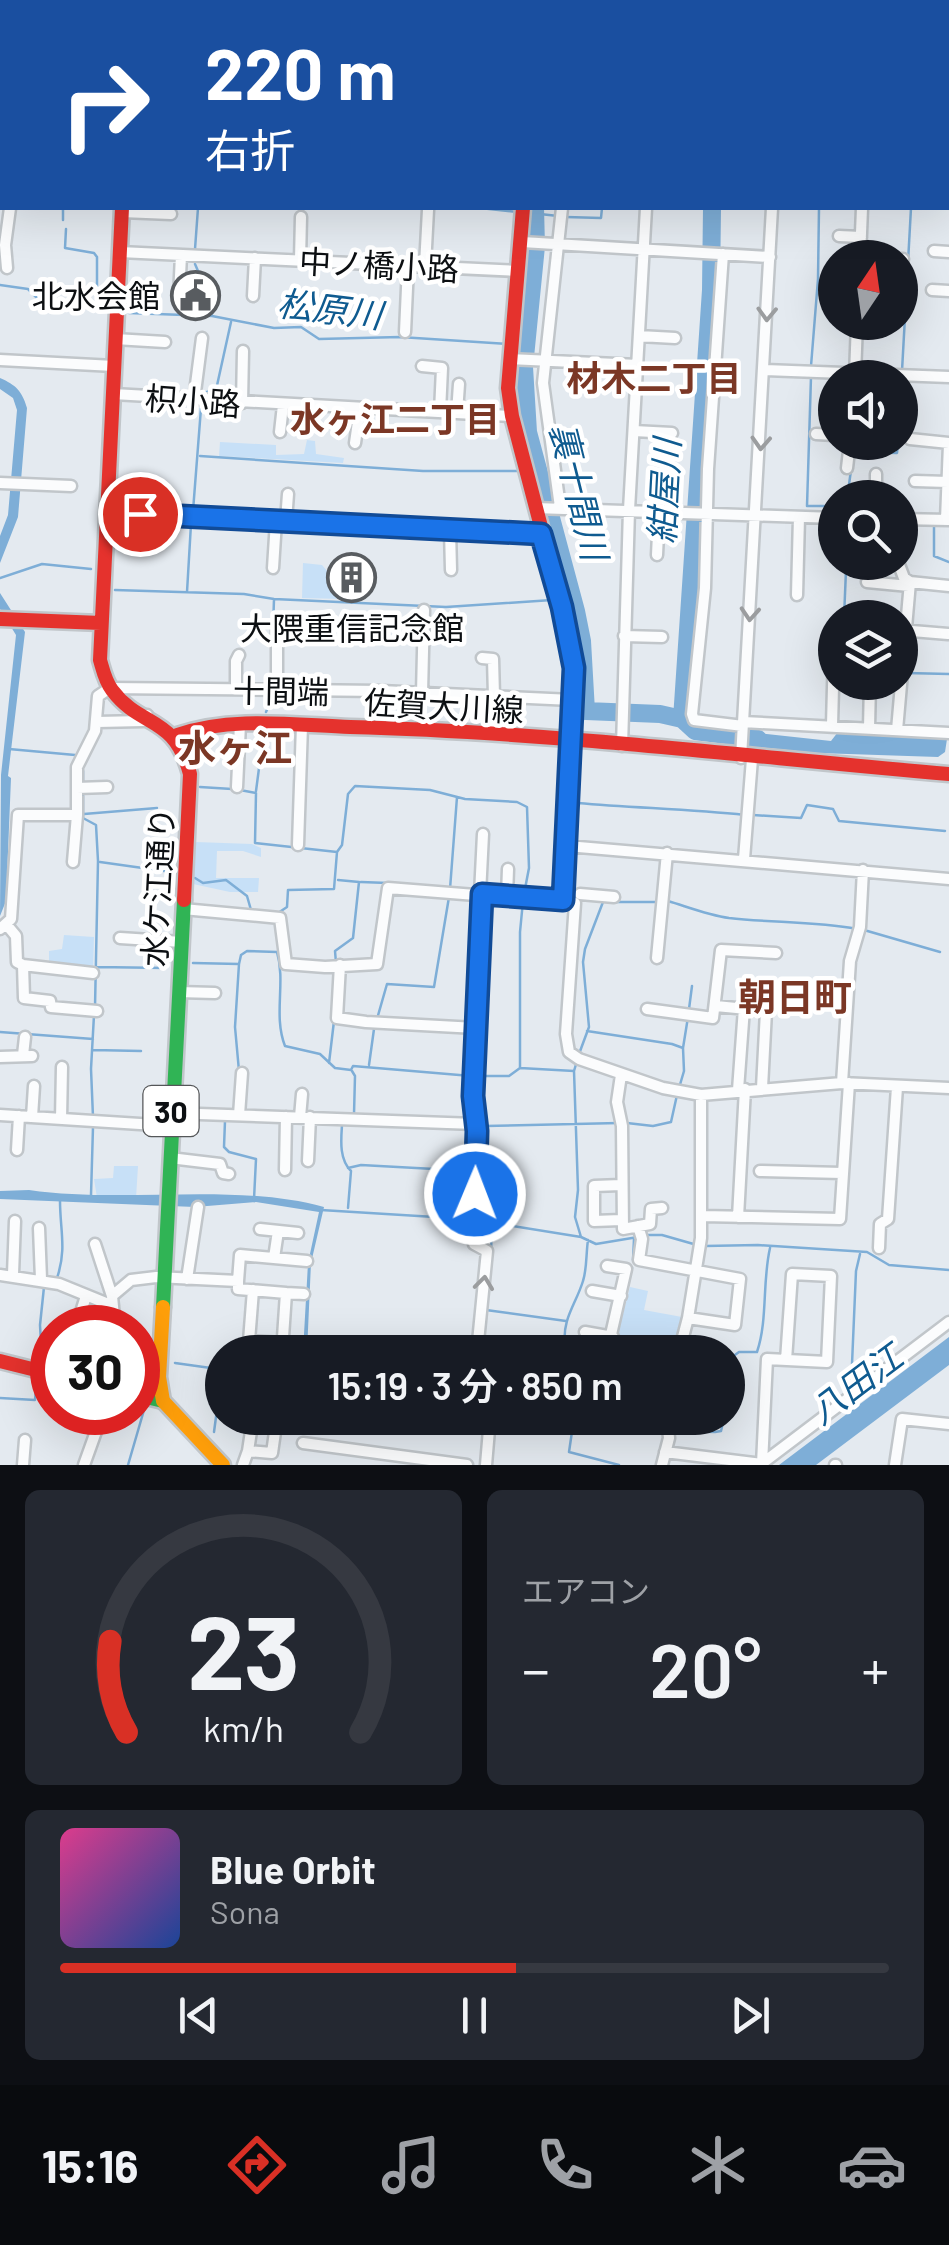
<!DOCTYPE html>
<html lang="ja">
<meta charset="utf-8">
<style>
:root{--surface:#171b24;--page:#242831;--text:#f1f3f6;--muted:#9ea1a6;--line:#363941;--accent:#d93025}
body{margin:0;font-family:Barlow,"Noto Sans JP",sans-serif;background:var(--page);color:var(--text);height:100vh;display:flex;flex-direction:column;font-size:38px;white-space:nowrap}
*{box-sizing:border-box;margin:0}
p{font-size:32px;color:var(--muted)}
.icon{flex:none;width:55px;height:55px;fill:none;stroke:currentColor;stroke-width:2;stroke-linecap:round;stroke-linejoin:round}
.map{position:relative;height:1465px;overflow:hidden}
.sheet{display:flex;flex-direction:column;gap:25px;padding:25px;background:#0d0f14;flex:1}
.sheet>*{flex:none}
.guide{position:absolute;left:0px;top:0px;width:950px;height:210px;box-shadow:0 10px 40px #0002;background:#1a4fa0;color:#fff;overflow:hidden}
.needle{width:65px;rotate:13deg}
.tools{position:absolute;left:818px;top:240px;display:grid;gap:20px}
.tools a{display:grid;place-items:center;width:100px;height:100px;border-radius:50%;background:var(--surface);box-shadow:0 10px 40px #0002;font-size:50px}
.speed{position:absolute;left:30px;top:1305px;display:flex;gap:20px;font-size:50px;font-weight:700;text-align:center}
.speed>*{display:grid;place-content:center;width:130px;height:130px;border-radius:50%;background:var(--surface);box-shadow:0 10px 40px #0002;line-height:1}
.speed .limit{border:15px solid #d22;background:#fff;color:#111}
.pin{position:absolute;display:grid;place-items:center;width:85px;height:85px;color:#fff;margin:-42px;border:5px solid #fff;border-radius:50%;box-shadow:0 2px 10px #0007}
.me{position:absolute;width:110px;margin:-55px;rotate:1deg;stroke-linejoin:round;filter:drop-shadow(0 0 8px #0008)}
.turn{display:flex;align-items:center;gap:35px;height:210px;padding:0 40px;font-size:45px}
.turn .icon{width:130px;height:130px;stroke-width:2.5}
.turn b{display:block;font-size:70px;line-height:85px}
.big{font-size:75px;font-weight:600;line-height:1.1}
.sheet .card{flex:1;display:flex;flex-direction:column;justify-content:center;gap:15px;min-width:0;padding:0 35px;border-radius:15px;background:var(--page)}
.sheet .dial{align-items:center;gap:0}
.dial svg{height:260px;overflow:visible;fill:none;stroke:var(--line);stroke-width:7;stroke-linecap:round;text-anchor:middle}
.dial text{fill:var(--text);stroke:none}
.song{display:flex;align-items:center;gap:30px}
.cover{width:120px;height:120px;border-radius:15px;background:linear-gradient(135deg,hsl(330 70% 55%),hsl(220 70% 35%))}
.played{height:10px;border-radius:5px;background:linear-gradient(90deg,var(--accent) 55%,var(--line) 55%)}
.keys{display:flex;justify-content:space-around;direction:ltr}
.heat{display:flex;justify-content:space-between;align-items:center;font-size:55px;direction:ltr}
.sheet .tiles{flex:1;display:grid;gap:25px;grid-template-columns:1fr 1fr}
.card:last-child{grid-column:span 2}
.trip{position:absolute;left:205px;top:1335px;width:540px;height:100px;border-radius:50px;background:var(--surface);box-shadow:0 10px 40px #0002;font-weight:600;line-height:100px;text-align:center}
.menu{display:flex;height:160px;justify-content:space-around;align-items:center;background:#090b0e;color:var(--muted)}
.menu .icon{width:70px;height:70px}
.menu .selected{color:var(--accent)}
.menu b{font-size:45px;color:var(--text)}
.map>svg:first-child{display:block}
.green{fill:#c7e0f7}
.water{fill:#7eaed7}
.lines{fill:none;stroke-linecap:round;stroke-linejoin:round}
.stream{stroke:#7eaed7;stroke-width:2.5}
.river{stroke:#7eaed7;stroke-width:18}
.street-casing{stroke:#c1c6ca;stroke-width:15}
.fast-casing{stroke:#c1c6ca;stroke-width:19}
.slow-casing{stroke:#c1c6ca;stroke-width:19}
.jam-casing{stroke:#c1c6ca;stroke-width:19}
.street{stroke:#fbfcfd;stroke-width:10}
.fast{stroke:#30b455;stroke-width:14}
.slow{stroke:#ff9f0a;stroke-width:14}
.jam{stroke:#e5322d;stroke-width:14}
.oneway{stroke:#9b9d9f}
.route-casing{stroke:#114b97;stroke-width:25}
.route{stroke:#1a73e8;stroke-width:18}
.labels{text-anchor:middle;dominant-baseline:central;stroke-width:9;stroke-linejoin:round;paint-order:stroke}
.shield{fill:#fff;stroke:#555759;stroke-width:2.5}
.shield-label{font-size:30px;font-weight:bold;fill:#0c0f12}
.street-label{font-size:32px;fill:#0c0f12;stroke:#fff}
.poi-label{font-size:32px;fill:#0c0f12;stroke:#fff;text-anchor:end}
.water-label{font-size:35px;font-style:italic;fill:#0f5b90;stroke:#fff}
.neighbourhood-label{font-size:35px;font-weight:bold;fill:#7b3725;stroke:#fff}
.quarter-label{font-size:38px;font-weight:bold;fill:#7b3725;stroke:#fff}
</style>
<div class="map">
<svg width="949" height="1465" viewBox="0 0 949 1465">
<rect width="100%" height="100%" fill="#e4eaf0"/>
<!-- green -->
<path class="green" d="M 307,440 L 315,441 L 316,454 L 344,458 L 343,463 L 219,456 L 220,442 L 276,445 L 276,455 L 304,454 Z
M 303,563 L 322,565 L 328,572 L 328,587 L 344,589 L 344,599 L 302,598 Z
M 195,842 L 252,844 L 261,848 L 261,857 L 243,851 L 217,851 L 216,878 L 259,878 L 258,892 L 230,892 L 193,884 Z
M 64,935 L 94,937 L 93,971 L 49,965 L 49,951 L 62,949 Z
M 114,1166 L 138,1166 L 136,1198 L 97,1198 L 94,1179 L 113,1178 Z
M 630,1287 L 648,1291 L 644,1310 L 682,1317 L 674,1352 L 613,1352 Z"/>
<!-- water -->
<path class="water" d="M 0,378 C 16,385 22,391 27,408 L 18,517 L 0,563 L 0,536 L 8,515 L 17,410 L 13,398 L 0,389 Z
M 0,593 L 25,632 L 8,776 L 11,778 L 6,901 L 0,916 L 1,775 L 16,635 L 0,609 Z
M 748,732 L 831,741 L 838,732 L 947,739 L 945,752 L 938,757 L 818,753 L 747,746 Z
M 29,1190 C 125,1204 232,1182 324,1207 L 311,1263 L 307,1352 L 303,1352 L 308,1263 L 319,1212 L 256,1202 L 195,1207 L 0,1199 L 0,1191 Z
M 949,1337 L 949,1365 L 816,1465 L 779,1465 Z"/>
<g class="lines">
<!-- stream -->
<path class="stream" d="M 614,2 L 614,0
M 872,2 L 872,0
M 0,44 L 2,44
M 0,95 L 2,89
M 948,109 L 949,109
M 0,147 L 2,148
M 53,208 L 63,209 L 63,220
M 480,208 L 518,212
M 531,213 L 558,216
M 566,217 L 601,218 L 602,208
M 66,229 L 65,248 L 94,253 L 97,257 L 97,301
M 195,249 L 198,208
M 195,264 L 198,271 L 210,278 L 214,292 L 212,314
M 0,285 L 28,289 L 37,298 L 104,304
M 129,313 L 212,316 L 274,328 L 301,327 L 319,339 L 400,337 L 508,344
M 516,344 L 525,345
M 811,366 L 818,279 L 819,208
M 902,371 L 911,208
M 811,377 L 807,506 L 825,506 L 835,500
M 202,393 L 216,390 L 231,322
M 900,416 L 902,381
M 200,456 L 423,471 L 517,471
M 853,463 L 855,452 L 897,453 L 898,442
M 848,492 L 851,470
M 839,498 L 848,492 L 863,498
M 193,511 L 201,408
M 934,526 L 934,556 L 949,562
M 0,578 L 42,564 L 91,569
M 115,590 L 244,594 L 274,599 L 446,607 L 552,600
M 187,592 L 191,524
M 844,618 L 846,570 L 848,565 L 861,562
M 273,630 L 274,599
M 906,673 L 949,674
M 266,712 L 273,695
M 584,719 L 586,711
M 837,725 L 839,682
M 9,749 L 75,755
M 83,784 L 83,771
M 200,787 L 232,789
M 240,790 L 256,793 L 255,843 L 337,852 L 334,889 L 288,890 L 287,907 L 278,913
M 256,791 L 263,738
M 83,792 L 83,818 L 96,825 L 98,861 L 95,1007
M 578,803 C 634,808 689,809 745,815
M 84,814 L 157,808
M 753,815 L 801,818 L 807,805 L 833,809 L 839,821 L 945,831
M 574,844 L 580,755
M 337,852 L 342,845 L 348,794 L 355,786 L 430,790 L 465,799 L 517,802 L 527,807 L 529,868 L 524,894
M 574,852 L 571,893 L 576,896
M 100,862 L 171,872
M 195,878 L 203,883 L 226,880 L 247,896 L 251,910
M 361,882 L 388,883
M 450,889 L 457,797
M 668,901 C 688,907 708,915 729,918 C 772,923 814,921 857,929
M 613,902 L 660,902
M 864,930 L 940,952
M 193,963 L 239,964 L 235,1027 L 239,1071
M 336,963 L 335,951 L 353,938 L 359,882 L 338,880
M 239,964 L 241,955 L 247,951 L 277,952 C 286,983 273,1015 285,1046 L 320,1054 L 335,1068 L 351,1070 L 353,1066 L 471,1076
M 97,967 L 166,968
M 689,1009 L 692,986
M 377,1019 L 387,984 L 434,987 L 449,897
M 587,1031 L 672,1044 L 683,1048 L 684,1071 L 679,1088
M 0,1032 L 93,1039
M 683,1048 L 688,1017
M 93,1050 L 141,1051
M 579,1054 L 589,1027 L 583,962 L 585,949 L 603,902
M 577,1061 L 574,1071 L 578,1190 L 575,1217 L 581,1237
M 329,1063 L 334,1021
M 369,1065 L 374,1029
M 520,1068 L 520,932 L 523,901
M 352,1071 L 355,1076 L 354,1114
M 479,1076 L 509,1076 L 520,1068 L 574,1071
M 93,1117 L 91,1069 L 94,1015
M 225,1121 L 224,1147 L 229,1152 L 256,1159 L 254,1199
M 627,1123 L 653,1126 L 671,1122 L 677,1095
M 342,1125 C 341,1140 339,1159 351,1171 L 348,1208
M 485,1126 L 619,1123
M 348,1168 L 361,1165 L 471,1171
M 480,1192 L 480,1169
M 91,1195 L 93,1127
M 321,1210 L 467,1219
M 475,1220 L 581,1237 L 596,1244 L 638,1237
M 646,1235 L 662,1235 L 697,1245
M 705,1246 L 758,1245 L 867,1252 L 889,1265 L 949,1270
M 491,1251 L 492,1224
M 633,1260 L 634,1239
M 57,1278 C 67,1249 60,1230 60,1201
M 116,1295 L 118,1312
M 486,1310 L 566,1321
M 614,1345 L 632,1268
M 579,1352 L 565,1344 C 562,1319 576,1304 583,1281 C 587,1269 586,1253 588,1240
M 728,1360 L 739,1352 L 757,1352 C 768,1319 762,1283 770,1248
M 42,1361 L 40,1325 L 44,1287
M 175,1363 L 218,1369
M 138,1374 L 144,1375
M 855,1374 L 852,1364 L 856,1271 L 860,1254
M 728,1392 L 730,1360
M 0,1398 L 35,1400 L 36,1388
M 574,1418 L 569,1452 L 619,1465
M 673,1431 L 715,1432 L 721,1431 L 724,1418
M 214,1432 L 218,1402
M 671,1450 L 674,1434
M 128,1465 L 144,1410"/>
<!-- river -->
<path class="river" d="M 565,2 L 565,0
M 728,2 L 728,0
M 535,208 L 536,246 L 524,367 L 528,432 L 576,611 L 582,641 L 586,711 L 660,714 L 682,719 L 695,731 L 758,739
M 682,719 L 711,290 L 712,208"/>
<defs>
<path id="street" d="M 587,0 L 587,2
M 553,2 L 553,0
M 658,2 L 658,0
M 783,2 L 783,0
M 948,156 L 949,156
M 0,172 L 2,171
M 122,212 L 171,214
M 839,236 L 861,237
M 522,242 L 770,257
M 934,251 L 949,252
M 120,252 L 518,271
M 723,254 L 708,469 L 705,588 L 692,714 L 694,720 L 743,726
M 860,257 L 875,258
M 860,258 L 862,208
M 900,259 L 903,259
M 300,260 L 301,217
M 425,266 L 428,210
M 7,268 L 5,245 L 10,208
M 834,280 L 835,280
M 932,290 L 949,291
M 253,296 L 255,258
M 179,297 L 181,255
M 405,332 L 408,266
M 639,336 L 675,338
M 115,339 L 165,342
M 509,359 L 638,365
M 0,360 L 114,366
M 422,366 L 442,368 L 440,412
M 765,370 L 949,377
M 855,376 L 857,322
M 113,394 L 512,416
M 194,400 L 202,338
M 242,403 L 243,351
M 457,413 L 459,384
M 634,431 L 672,433
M 280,432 L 283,405
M 816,434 L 835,435
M 910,439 L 949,443
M 355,443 L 360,408
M 847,468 L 850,442
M 915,481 L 948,482
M 0,483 L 71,486
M 876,498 L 876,474
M 560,507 L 543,383 L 562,208
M 535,508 L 835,518
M 107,512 L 541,534
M 900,519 L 949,520
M 946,520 L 949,444
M 286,521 L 288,494
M 450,530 L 451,570
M 657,555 L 659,512
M 273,568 L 276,521
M 867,582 L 909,586
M 910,582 L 949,586
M 797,595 L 799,517
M 900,630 L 948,634
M 624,636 L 662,637
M 482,658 L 493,659 L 494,696
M 236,689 L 236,661 L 239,655
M 277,690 L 277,630
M 422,693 L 424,610
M 97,722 L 143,721 L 147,715
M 743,722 L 949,733
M 832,725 L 834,649
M 869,728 L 870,682
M 897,730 L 910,582 L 904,578 L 898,562
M 489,733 L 491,696
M 622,746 L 629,510 L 646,208
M 741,758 L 772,208
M 237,787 L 240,724
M 77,788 L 107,787
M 298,845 L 302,725
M 567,846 L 949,879
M 744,859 L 752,759
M 73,862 L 77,815
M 480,894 L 483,834
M 580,894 L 614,897
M 507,896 L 508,869
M 563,900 L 572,741
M 183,909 L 280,918 L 286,964 L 325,967 L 377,964 L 388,888 L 575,903 L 566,1034 L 569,1052 L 579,1059 L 663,1088 L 701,1095 L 842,1083 L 949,1088
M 6,924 L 16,936 L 17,962 L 23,965 L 24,998 L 50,1001 L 51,1007 L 97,1011
M 0,929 L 11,919 L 18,815 L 77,815 L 77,767 L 95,731 L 98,696 L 110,688 L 381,691 L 572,700
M 120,938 L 182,942
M 657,958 L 667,853
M 23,965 L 93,973
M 340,965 L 337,1018 L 366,1022 L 476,1028
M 178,992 L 215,993
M 716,1006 L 766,1011 L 762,1088
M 647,1009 L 713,1018 L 721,950 L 776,953
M 23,1055 L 25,1037
M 0,1057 L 32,1056
M 621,1075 L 617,1102 L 622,1126 L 623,1229 L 650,1224 L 651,1209 L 662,1208
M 842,1083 L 850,961 L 860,927 L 863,870
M 738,1090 L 744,1008
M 171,1113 L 475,1124
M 0,1115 L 171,1126
M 239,1115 L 242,1073
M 32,1117 L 34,1086
M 300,1117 L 302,1094
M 61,1119 L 62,1067
M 17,1150 L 19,1116
M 170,1158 L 220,1164 L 223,1173 L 229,1174
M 308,1161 L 310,1117
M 285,1170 L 286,1117
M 760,1171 L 842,1173
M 702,1216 L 840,1219 L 849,1083
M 738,1217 L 745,1089
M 621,1220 L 594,1221 L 594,1186 L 621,1185
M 638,1226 L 642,1239 L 639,1260 L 740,1279 L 735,1325 L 688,1318
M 39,1228 L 41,1279
M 260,1229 L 298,1233
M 95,1244 L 112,1296
M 879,1248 L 880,1224 L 888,1219 L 897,1087
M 274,1258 L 278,1231
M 607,1266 L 626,1269 L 607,1352
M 13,1274 L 15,1221
M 0,1275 L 59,1284 L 113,1306
M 187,1279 L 198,1207
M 238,1281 L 240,1255 L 307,1261
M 253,1290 L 249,1341 L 283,1343
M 592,1291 L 621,1296
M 76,1328 L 86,1296
M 115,1328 L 112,1296 L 131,1280 L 156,1277 L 238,1281 L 238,1289 L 286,1293
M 585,1332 L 613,1337
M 282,1352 L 286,1293 L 304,1294
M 477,1352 L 487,1251 L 474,1244 L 473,1228 L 477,1131 L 473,1096 L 483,894
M 679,1352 L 688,1318 L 701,1238 L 701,1095
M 235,1419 L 253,1422
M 303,1443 L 467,1465
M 248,1451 L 253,1418
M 665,1452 L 762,1464
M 762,1464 L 767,1359 L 827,1362 L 831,1276 L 792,1274 L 786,1360
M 23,1465 L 25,1440
M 84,1465 L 103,1412
M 243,1465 L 248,1451 L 272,1453 L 277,1418
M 486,1465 L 490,1418
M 662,1465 L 669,1438 L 667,1418
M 760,1465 L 949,1322
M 835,1465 L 836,1465
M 895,1465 L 902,1419 L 949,1424"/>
<path id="fast" d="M 156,0 L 217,2
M 134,2 L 135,0
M 163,1307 L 184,900
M 138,1395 L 163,1401"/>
<path id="slow" d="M 943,2 L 947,0
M 163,1307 L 159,1377 L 163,1401 L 223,1465"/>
<path id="jam" d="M 122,208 L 100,660 C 103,670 105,681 112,690 C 141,729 174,714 190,774 L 184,900
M 523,208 L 508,388 L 512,416 L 562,607 L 574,668 L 572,741
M 0,619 L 101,623
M 177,735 C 231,716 294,725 350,727 C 550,732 750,757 949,774
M 0,1361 L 52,1374"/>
</defs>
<!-- street casing -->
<use href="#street" class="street-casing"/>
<!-- fast casing -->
<use href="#fast" class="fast-casing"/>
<!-- slow casing -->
<use href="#slow" class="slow-casing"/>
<!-- jam casing -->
<use href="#jam" class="jam-casing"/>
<!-- street -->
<use href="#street" class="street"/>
<!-- fast -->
<use href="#fast" class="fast"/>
<!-- slow -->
<use href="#slow" class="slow"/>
<!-- jam -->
<use href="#jam" class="jam"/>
</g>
<!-- one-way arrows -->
<defs><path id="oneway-chevron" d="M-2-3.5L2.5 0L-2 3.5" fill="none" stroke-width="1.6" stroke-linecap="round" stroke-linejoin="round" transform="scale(2.5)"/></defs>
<g class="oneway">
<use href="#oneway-chevron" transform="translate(767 314) rotate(92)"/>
<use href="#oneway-chevron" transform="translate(761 443) rotate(93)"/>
<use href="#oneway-chevron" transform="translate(750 614) rotate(94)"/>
<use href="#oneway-chevron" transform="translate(484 1283) rotate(-83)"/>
</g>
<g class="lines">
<defs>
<path id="route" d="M 140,514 L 541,534 L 562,607 L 574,668 L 563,900 L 482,894 L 473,1096 L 477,1131 L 475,1194"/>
</defs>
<!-- route casing -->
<use href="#route" class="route-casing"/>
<!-- route -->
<use href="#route" class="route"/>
</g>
<!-- icons -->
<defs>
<symbol id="civic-ring" viewBox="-11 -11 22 22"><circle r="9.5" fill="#fff" stroke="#585c60" stroke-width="1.5"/><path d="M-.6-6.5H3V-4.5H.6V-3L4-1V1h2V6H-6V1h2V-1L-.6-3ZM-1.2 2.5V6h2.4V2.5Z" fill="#585c60"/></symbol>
<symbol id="building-ring" viewBox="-11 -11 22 22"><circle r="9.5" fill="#fff" stroke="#585c60" stroke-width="1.5"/><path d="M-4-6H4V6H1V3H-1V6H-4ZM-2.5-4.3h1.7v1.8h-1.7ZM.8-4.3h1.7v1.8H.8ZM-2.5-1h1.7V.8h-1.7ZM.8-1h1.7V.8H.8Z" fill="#585c60"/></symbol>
</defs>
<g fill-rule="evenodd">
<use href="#civic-ring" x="168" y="268" width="55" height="55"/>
<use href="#building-ring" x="324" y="550" width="55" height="55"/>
</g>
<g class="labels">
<!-- shield labels -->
<rect class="shield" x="143.5" y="1086" width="55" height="50" rx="8"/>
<g class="shield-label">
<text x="171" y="1111">30</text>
</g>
<!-- street labels -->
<g class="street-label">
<text transform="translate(379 264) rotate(3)">中ノ橋小路</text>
<text transform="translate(193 400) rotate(4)">枳小路</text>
<text transform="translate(281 690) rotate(1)">十間端</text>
<text transform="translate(444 705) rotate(3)">佐賀大川線</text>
<text transform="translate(157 887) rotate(-87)">水ケ江通り</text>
</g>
<!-- poi labels -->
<g class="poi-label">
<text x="160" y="295">北水会館</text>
<text x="352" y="627" text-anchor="middle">大隈重信記念館</text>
</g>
<!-- water labels -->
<g class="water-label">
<text transform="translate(330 308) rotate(7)">松原川</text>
<text transform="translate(580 491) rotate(76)">裏十間川</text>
<text transform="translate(663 491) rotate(-87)">紺屋川</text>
<text transform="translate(855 1383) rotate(-37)">八田江</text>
</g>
<!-- neighbourhood labels -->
<g class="neighbourhood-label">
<text x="654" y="377">材木二丁目</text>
<text x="395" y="418">水ヶ江二丁目</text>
</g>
<!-- quarter labels -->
<g class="quarter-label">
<text x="235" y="747">水ヶ江</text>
<text x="795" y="996">朝日町</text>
</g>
</g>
</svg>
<div class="tools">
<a><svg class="needle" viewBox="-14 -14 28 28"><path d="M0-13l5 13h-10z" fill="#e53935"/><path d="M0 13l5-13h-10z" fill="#9ea1a6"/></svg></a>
<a><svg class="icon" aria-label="sound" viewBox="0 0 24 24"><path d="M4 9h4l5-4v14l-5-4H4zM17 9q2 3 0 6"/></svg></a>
<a><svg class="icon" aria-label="search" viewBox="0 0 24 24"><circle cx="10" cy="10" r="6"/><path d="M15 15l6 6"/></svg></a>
<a><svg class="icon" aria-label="layers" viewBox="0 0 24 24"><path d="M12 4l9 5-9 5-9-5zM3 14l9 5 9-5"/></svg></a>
</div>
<div class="speed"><div class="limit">30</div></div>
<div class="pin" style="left:140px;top:514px;background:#d93025"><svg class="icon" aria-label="arrive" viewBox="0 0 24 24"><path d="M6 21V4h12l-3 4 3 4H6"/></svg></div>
<svg class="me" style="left:475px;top:1194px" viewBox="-20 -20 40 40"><circle r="17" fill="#1a73e8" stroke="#fff" stroke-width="3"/><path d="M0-11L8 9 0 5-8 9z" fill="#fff"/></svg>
<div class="trip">15:19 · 3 分 · 850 m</div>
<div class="guide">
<div class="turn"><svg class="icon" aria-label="right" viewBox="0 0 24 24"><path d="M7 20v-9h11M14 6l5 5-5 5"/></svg><div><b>220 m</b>右折</div></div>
</div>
</div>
<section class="sheet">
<div class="tiles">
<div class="card dial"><svg viewBox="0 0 100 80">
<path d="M14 69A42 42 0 1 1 86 69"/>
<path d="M14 69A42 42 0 0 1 9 41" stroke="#d93025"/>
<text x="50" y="56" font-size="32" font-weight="700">23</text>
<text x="50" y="72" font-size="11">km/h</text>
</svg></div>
<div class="card"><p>エアコン</p>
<div class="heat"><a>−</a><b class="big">20°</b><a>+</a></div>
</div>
<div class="card">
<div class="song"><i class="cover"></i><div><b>Blue Orbit</b><p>Sona</p></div></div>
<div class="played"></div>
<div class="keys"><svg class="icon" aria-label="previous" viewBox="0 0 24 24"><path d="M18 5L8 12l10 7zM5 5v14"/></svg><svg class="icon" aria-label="pause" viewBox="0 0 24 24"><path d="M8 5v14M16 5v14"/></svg><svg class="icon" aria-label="next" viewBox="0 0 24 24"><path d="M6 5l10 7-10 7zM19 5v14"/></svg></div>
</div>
</div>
</section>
<nav class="menu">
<b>15:16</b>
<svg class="icon selected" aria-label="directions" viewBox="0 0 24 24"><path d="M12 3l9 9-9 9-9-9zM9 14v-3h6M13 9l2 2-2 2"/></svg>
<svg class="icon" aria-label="music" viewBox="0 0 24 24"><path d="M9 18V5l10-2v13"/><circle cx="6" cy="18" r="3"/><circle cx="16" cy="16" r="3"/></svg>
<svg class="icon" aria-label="phone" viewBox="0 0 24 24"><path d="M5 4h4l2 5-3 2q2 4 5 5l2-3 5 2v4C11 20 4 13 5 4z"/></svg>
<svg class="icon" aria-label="climate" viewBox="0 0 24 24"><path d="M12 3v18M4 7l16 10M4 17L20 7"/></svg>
<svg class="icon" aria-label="car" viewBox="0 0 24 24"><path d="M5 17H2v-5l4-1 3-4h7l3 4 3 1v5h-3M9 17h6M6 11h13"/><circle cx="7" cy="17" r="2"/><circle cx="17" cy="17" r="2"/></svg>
</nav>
